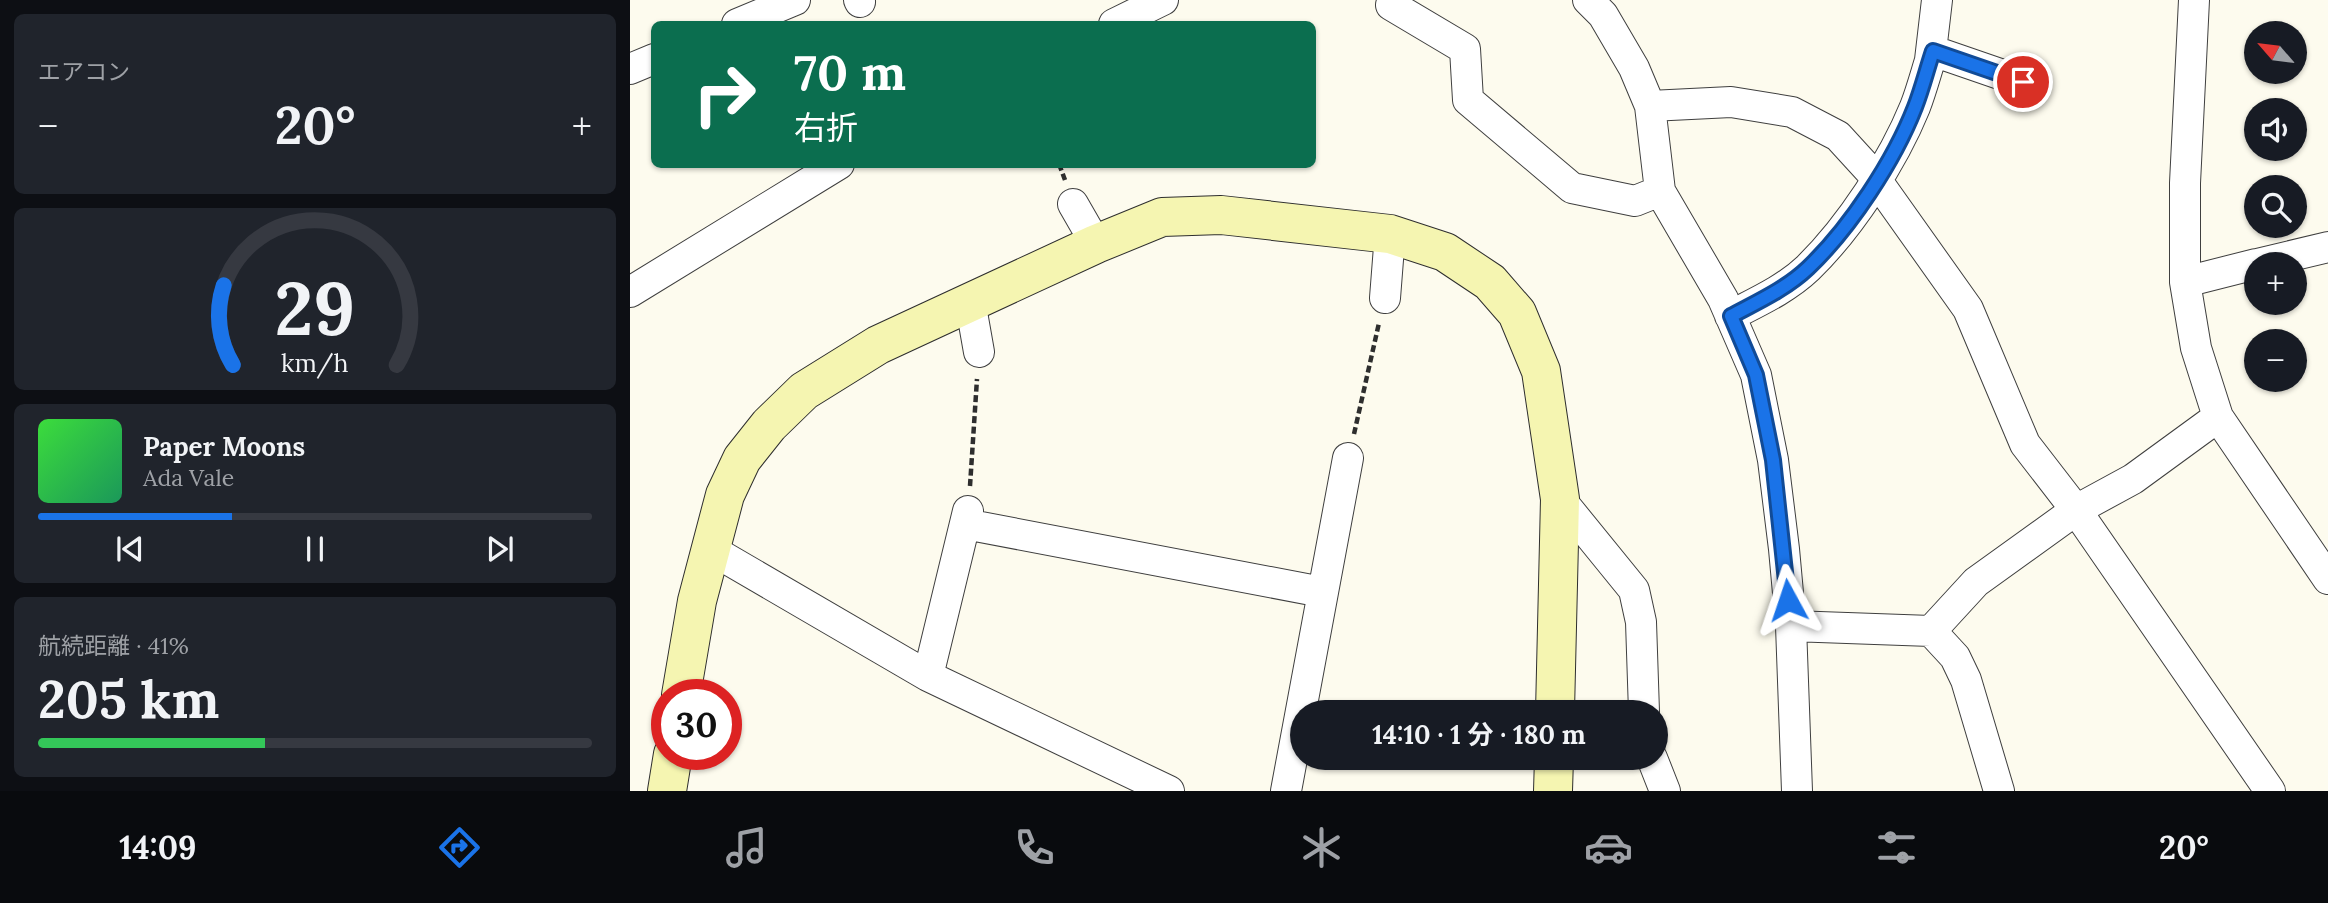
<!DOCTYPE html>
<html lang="ja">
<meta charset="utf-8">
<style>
:root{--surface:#171b24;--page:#20242c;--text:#f1f3f6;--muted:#9ea1a6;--line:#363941;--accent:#1a73e8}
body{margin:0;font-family:Lora,"Noto Sans JP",serif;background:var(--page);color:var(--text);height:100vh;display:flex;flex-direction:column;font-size:26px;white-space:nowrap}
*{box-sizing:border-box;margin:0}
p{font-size:23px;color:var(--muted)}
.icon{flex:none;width:38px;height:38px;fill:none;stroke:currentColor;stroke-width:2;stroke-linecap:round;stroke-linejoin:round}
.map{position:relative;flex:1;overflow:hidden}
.drawer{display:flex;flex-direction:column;gap:14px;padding:14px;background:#0d0f14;width:630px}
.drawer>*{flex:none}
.guide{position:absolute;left:21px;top:21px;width:665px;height:147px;border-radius:10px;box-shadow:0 2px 5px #0004;background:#0b6e4f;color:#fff;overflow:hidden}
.needle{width:46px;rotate:298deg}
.tools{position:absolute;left:1614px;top:21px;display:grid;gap:14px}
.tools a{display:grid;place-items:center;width:63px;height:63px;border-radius:50%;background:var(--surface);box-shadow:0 2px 5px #0004;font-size:35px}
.speed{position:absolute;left:21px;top:679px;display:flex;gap:14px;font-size:35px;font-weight:700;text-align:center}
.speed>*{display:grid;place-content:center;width:91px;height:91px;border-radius:50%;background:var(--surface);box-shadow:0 2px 5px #0004;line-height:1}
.speed .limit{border:10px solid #d22;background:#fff;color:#111}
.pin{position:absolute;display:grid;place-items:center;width:60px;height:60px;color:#fff;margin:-30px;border:4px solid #fff;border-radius:50%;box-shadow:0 2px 7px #0007}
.me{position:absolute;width:77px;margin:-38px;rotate:355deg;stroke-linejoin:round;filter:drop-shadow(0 0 5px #0008)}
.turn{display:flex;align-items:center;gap:24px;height:147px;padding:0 28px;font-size:32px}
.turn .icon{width:91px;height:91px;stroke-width:2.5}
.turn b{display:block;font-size:49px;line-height:60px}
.big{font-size:52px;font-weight:700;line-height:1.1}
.drawer .card{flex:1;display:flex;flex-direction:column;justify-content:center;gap:10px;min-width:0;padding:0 24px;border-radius:10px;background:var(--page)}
.drawer .dial{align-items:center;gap:0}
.dial svg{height:182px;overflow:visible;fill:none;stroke:var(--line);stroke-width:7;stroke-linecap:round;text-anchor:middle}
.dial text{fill:var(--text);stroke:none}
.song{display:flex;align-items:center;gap:21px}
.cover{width:84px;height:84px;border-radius:10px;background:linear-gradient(135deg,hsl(120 70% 55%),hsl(150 70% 35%))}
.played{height:7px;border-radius:4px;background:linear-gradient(90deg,var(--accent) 35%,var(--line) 35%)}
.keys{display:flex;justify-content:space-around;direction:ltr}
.heat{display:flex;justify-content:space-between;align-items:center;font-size:38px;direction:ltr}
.charge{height:10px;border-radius:5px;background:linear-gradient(90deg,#34c759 41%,var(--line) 0)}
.trip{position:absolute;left:660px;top:700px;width:378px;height:70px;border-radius:35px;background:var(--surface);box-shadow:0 2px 5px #0004;font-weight:700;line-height:70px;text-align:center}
.tabs{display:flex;height:112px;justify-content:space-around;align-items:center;background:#090b0e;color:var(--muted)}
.tabs .icon{width:49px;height:49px}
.tabs .active{color:var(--accent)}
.tabs b{font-size:32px;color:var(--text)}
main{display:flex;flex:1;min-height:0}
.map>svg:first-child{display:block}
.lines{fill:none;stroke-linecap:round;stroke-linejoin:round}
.street-casing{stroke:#3f3f3f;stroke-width:32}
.secondary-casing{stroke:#2e2e2e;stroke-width:40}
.path{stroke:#2e2e2e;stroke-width:4.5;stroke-dasharray:7 3.5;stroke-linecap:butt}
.street{stroke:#fff;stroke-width:30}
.secondary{stroke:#f5f5b1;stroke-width:38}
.route-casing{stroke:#114b97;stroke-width:18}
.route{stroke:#1a73e8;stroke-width:12}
</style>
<main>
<section class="drawer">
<div class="card"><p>エアコン</p>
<div class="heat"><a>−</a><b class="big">20°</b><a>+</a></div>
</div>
<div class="card dial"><svg viewBox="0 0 100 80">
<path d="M14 69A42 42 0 1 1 86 69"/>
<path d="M14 69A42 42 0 0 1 10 34" stroke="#1a73e8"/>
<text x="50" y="56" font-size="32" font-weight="700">29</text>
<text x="50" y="72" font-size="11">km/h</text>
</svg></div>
<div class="card">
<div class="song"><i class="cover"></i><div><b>Paper Moons</b><p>Ada Vale</p></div></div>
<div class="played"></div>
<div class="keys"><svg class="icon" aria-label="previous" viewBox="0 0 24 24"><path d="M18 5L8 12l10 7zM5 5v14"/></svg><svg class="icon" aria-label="pause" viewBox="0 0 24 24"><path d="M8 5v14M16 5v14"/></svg><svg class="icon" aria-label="next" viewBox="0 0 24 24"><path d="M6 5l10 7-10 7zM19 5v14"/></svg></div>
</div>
<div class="card"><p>航続距離 · 41%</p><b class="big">205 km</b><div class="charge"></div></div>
</section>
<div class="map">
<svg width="1698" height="791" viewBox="0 0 1698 791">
<rect width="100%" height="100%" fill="#fdfbee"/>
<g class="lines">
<defs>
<path id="street" d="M 229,0 L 230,2
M 958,0 L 973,15 L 1004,68 L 1020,106 L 1030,191 L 1093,299 L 1126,375 L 1143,460 L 1154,549 L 1161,626 L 1167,791
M 1564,0 L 1555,183 L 1555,282 L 1566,348 L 1588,417 L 1698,579
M 761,5 L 835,49 L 838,100 L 942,188 L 1005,201 L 1030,191
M 107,24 L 165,0
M 484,24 L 533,0
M 1300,60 L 1307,0
M 0,69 L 24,59
M 1020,106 L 1101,102 L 1162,112 L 1208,136 L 1240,171 L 1338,309 L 1395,444 L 1446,510 L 1640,791
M 443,204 L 466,244
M 1627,264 L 1698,247
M 1555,282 L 1626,264
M 0,292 L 209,164
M 755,298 L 760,234
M 340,301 L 349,352
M 1100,316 C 1127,302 1156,289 1178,268 C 1220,227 1263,161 1285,107 C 1292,89 1297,69 1303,51 L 1393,82
M 930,499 L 1004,590 L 1011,622 L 1014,712
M 338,511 L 298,676 L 539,791
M 335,524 L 692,592
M 80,549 L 298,676
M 1161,626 L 1301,631 L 1325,657 L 1336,680 L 1369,791
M 1301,631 L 1346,582 L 1446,510 L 1503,479 L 1588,417
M 1022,758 L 1035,791
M 656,791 L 718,458"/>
<path id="secondary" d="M 51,695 L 67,601 L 95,495 L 112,459 L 139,425 L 174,391 L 248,345 L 466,244 L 532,217 L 591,215 L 760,234 L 815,252 L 860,282 L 887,313 L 911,371 L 930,499 L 925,712
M 37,791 L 43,754
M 923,791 L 924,758"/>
</defs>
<!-- street casing -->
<use href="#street" class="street-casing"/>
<!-- secondary casing -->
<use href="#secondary" class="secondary-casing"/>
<!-- path -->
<path class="path" d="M 429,164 L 435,180
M 724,434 L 749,323
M 340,486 L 347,379"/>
<!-- street -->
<use href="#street" class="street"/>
<!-- secondary -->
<use href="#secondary" class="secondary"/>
</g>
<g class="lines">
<defs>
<path id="route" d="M 1158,600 L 1143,460 L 1126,375 L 1101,316 C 1127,302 1156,289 1178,268 C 1220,228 1264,161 1285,107 C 1292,89 1297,69 1303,51 L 1393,82"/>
</defs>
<!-- route casing -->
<use href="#route" class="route-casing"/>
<!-- route -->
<use href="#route" class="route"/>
</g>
</svg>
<div class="tools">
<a><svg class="needle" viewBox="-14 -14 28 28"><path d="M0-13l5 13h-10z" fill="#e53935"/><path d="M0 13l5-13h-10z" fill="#9ea1a6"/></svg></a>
<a><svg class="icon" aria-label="sound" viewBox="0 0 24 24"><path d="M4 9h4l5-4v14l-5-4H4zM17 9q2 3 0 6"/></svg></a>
<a><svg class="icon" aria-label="search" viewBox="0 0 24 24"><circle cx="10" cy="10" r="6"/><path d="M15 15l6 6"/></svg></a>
<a>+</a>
<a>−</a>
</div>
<div class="speed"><div class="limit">30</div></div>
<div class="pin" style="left:1393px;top:82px;background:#d93025"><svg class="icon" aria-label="arrive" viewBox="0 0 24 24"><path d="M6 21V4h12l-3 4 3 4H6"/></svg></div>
<svg class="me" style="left:1158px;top:600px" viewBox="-20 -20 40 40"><path d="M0-17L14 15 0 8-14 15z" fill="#1a73e8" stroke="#fff" stroke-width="4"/></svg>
<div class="trip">14:10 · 1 分 · 180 m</div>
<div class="guide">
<div class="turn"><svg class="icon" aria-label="right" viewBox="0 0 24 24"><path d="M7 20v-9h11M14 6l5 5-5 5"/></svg><div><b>70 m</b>右折</div></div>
</div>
</div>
</main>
<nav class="tabs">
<b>14:09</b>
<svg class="icon active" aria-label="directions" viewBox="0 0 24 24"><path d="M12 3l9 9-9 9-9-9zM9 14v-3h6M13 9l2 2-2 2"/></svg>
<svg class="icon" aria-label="music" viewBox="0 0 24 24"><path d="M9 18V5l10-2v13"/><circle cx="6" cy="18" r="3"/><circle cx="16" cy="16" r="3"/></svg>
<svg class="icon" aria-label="phone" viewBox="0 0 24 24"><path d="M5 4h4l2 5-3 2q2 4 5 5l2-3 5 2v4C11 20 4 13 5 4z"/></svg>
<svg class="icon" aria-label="climate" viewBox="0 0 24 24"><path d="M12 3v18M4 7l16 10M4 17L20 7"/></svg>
<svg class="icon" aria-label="car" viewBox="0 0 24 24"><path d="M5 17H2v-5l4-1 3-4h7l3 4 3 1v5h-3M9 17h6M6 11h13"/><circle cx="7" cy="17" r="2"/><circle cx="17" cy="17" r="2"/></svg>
<svg class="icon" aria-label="filters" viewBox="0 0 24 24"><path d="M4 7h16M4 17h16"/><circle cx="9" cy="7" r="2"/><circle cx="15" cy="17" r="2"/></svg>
<b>20°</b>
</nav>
